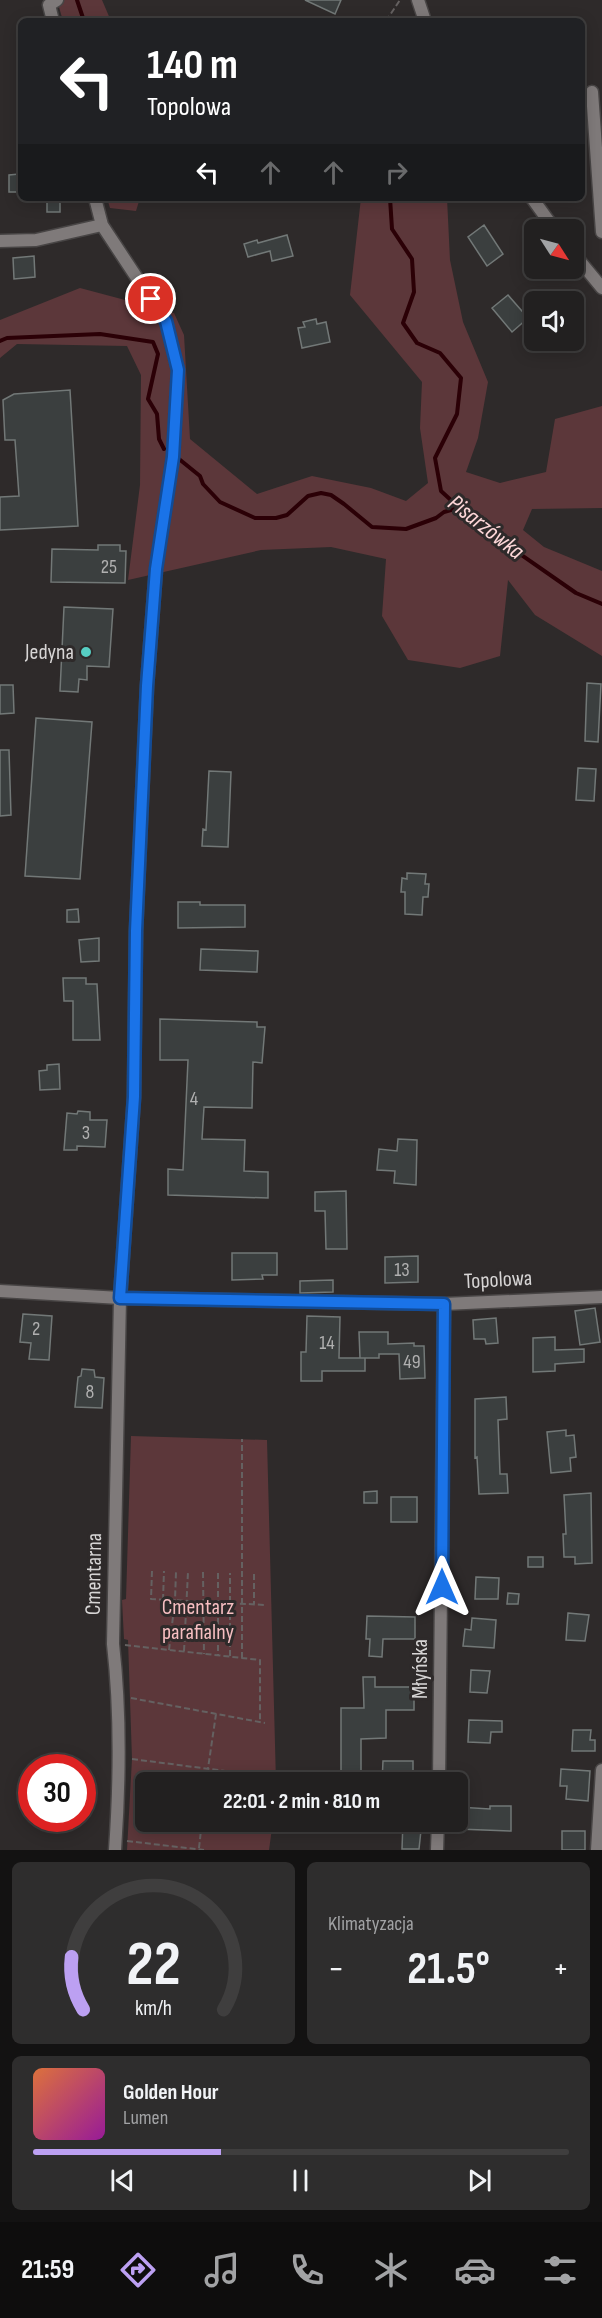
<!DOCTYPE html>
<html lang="pl">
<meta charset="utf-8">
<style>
:root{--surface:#222020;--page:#2e2d2d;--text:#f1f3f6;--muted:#a2a3a5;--line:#3f3e3e;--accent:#bca0f2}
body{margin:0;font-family:"Sofia Sans Condensed",sans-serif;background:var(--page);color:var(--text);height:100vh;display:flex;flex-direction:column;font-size:22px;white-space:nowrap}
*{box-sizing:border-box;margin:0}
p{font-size:20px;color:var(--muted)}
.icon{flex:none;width:33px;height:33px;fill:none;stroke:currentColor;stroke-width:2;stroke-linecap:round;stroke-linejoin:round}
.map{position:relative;height:1850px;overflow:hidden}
.drawer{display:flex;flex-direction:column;gap:12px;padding:12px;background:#131212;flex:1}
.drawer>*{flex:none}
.top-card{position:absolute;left:18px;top:18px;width:567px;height:183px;border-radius:9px;box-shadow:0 3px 15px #0003,0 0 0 2px var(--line);background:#202124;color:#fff;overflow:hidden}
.needle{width:39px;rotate:126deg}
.fabs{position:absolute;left:524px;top:219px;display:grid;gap:12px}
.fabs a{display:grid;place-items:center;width:60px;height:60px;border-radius:9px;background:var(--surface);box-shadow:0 3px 15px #0003,0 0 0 2px var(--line);font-size:30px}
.speed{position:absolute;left:18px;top:1754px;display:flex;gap:12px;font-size:30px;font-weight:700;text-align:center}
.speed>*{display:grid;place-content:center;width:78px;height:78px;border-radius:50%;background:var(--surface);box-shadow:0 3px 15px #0003,0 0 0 2px var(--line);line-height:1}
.speed .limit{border:9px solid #d22;background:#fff;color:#111}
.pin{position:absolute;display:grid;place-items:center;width:51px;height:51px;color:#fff;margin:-26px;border:3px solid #fff;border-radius:50%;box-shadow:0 2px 6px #0007}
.me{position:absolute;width:66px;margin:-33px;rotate:0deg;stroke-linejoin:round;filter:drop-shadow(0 0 4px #0008)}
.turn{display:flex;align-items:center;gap:21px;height:126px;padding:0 30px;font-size:27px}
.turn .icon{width:78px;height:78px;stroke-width:2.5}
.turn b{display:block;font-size:42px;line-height:51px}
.lanes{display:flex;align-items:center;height:57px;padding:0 30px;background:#0003;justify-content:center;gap:30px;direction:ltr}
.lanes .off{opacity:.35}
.big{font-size:45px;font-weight:700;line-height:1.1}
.drawer .widget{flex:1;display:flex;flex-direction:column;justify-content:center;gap:9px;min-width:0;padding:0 21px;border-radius:9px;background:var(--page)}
.drawer .dial{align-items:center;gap:0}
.dial svg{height:156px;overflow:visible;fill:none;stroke:var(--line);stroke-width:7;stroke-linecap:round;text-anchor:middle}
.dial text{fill:var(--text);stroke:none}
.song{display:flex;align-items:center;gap:18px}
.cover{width:72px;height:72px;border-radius:9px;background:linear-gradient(135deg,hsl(20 70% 55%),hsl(300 70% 35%))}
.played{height:6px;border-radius:3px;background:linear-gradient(90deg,var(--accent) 35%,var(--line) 35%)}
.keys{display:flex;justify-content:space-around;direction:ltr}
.heat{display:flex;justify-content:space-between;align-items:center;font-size:33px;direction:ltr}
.drawer .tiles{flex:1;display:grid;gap:12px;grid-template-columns:1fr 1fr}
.widget:last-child{grid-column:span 2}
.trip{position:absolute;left:135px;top:1772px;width:333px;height:60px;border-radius:9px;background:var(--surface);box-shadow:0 3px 15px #0003,0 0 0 2px var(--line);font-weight:700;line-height:60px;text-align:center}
.dock{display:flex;height:96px;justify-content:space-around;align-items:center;background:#0e0d0d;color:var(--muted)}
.dock .icon{width:42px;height:42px}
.dock .current{color:var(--accent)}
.dock b{font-size:27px;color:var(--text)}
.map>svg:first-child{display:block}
.green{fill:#5c373a}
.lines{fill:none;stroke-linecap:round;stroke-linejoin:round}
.stream{stroke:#2b0006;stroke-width:4}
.building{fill:#3b3f3f;stroke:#727877;stroke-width:1.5}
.street-casing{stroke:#484545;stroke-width:15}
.path{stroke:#656161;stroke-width:2;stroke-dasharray:6 3;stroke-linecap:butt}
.street{stroke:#7f7a7a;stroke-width:12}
.route-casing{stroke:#114b97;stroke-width:15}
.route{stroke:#1a73e8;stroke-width:10}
.poi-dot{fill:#56cec3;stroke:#2e2a2a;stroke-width:2}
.labels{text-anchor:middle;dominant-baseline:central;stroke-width:6;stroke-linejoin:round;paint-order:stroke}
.number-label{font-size:20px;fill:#b0b0b0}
.poi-label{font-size:22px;fill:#d7d5d5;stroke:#2e2a2a;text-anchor:end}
.street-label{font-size:22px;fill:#d7d5d5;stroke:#2e2a2a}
.park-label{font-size:22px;fill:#f6bec1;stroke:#2e2a2a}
.water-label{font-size:24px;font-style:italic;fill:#fdd7d8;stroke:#2e2a2a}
</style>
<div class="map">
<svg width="602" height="1850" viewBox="0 0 602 1850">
<rect width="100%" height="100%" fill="#2e2a2a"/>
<!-- green -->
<path class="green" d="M 57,0 L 102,0 L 111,21 L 63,21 Z
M 107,198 L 140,198 L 136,211 L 110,208 Z
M 361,198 L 447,198 L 450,260 L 463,322 L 488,382 L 478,438 L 466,472 L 500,483 L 546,472 L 555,419 L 602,406 L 602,508 L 532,509 L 523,530 L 544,547 L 602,571 L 602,656 L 535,615 L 508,580 L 500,656 L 460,668 L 408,660 L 382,616 L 386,559 L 331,547 L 261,550 L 128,580 L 140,485 L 141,375 L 127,346 L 17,344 L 0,358 L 0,320 L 80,288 L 174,313 L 184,335 L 190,439 L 257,494 L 312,476 L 371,488 L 406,501 L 428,483 L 420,428 L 422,382 L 350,295 Z
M 131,1436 L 267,1440 L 276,1782 L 146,1782 L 146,1821 L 273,1821 L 269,1850 L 127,1850 L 132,1759 L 128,1640 L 124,1639 L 122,1600 L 126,1599 Z"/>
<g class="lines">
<!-- stream -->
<path class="stream" d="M 77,0 L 84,21
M 390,198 L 392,229 L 412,259 L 414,292 L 403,323 L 417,343 L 440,353 L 461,378 L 457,414 L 435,458 L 441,491 L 477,524 L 576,593 L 602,604
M 0,341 L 7,338 L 100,334 L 153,342 L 158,354 L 148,399 L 157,414 L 159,439 L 164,449
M 179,459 L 200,476 L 203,484 L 220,502 L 255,518 L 276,518 L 287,515 L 308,496 L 321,493 L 331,495 L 344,504 L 372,527 L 406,529 L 436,518 L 444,512 L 458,508"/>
</g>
<!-- building -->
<path class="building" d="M 305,0 L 341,0 L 335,14 Z
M 19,174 L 21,192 L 9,192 L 9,175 Z
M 47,198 L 60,198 L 60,212 L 47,212 Z
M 484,225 L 503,254 L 487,266 L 468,237 Z
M 287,235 L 293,256 L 272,261 L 270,251 L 248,257 L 244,244 L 257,240 L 258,243 Z
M 34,256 L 35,277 L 14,279 L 13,258 Z
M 508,295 L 528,318 L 512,332 L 492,308 Z
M 316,319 L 317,324 L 326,322 L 330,342 L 302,348 L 298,328 L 305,327 L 303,322 Z
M 70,390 L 78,526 L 0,530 L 0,497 L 19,496 L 15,440 L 5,440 L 3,400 L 14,394 Z
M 98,545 L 120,545 L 120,551 L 126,551 L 125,583 L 51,582 L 52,549 L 98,550 Z
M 64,607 L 113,609 L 109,667 L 87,666 L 87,680 L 79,679 L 78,692 L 60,691 Z
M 587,683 L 601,684 L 598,742 L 585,741 Z
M 0,685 L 13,685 L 14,713 L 0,714 Z
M 36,718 L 92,722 L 80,879 L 25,876 Z
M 0,750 L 9,750 L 11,815 L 0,816 Z
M 578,768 L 596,769 L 594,801 L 576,800 Z
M 209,771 L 231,772 L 228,847 L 202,846 L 203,829 L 206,830 Z
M 407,873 L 426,874 L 425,884 L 429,884 L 428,897 L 423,897 L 422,915 L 405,914 L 405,892 L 401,892 L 402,878 L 407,879 Z
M 178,902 L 200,902 L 200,905 L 245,905 L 245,927 L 178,928 Z
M 78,909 L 79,922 L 67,922 L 67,910 Z
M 99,938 L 99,961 L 81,962 L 79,940 Z
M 201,949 L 258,951 L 257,972 L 200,970 Z
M 63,978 L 86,978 L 86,984 L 97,984 L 100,1040 L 73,1040 L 73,1001 L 64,1001 Z
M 160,1019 L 257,1022 L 257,1027 L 265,1027 L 262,1063 L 253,1062 L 252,1108 L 204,1107 L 202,1139 L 245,1140 L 244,1171 L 268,1172 L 268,1198 L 168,1195 L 168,1169 L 183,1170 L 188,1060 L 160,1060 Z
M 59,1064 L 60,1089 L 40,1090 L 39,1071 L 47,1070 L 47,1065 Z
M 78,1111 L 90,1112 L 90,1120 L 107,1120 L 105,1147 L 77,1146 L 77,1150 L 64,1150 L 67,1113 L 77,1114 Z
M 398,1139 L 417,1140 L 416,1185 L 394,1183 L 395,1171 L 377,1170 L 379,1149 L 397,1151 Z
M 346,1191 L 347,1249 L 326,1249 L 325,1211 L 315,1211 L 315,1192 Z
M 232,1253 L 277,1253 L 277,1275 L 262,1275 L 263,1279 L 232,1280 Z
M 418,1256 L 418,1282 L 385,1283 L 385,1257 Z
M 333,1280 L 333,1292 L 300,1293 L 300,1281 Z
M 595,1308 L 600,1342 L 580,1345 L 575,1311 Z
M 23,1314 L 52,1316 L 49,1360 L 29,1359 L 31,1343 L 20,1342 Z
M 307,1316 L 340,1317 L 339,1358 L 365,1358 L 365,1371 L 322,1371 L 322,1381 L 301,1381 L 301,1352 L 306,1352 Z
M 496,1318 L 498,1343 L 486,1344 L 485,1339 L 474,1339 L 473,1320 Z
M 359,1332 L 388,1332 L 388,1344 L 414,1343 L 414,1346 L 424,1346 L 425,1378 L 400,1379 L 399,1354 L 379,1354 L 379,1358 L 360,1358 Z
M 555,1337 L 555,1350 L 584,1349 L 584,1362 L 555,1364 L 555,1371 L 533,1372 L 533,1338 Z
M 82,1369 L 94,1370 L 95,1377 L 104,1378 L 102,1408 L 75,1407 L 78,1377 L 81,1376 Z
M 506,1397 L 507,1419 L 498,1420 L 500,1474 L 507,1474 L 508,1493 L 479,1494 L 477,1457 L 475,1458 L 475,1399 Z
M 566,1430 L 566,1436 L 574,1435 L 576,1457 L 570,1458 L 571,1471 L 551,1473 L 547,1432 Z
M 377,1491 L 377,1503 L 364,1503 L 364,1492 Z
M 591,1493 L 592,1563 L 575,1564 L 575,1557 L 564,1557 L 563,1534 L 566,1534 L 564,1495 Z
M 391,1497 L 417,1497 L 417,1522 L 391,1522 Z
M 528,1557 L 543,1557 L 543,1567 L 528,1567 Z
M 476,1577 L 499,1578 L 498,1599 L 475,1599 Z
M 508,1593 L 519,1594 L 518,1604 L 507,1604 Z
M 568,1613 L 589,1615 L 585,1641 L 566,1640 Z
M 367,1616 L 415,1617 L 415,1639 L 383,1639 L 382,1657 L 369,1656 L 370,1639 L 366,1639 Z
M 472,1618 L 496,1620 L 494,1648 L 463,1646 L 465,1629 L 471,1630 Z
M 471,1670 L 490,1671 L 487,1693 L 470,1692 Z
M 363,1677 L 375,1677 L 375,1687 L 414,1687 L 414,1710 L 386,1710 L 386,1738 L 361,1739 L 361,1782 L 341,1782 L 341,1708 L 364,1708 Z
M 469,1720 L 502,1721 L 502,1732 L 491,1732 L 490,1743 L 468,1742 Z
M 573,1730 L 591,1730 L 590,1740 L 595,1740 L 595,1751 L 572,1751 Z
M 383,1761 L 413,1761 L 413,1782 L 382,1782 Z
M 561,1769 L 590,1771 L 588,1801 L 566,1799 L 567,1786 L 560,1786 Z
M 490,1806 L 511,1806 L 511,1831 L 458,1829 L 458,1807 L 490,1809 Z
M 403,1821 L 422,1821 L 419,1849 L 402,1849 Z
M 562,1831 L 585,1831 L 585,1850 L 562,1850 Z"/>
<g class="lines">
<defs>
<path id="street" d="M 418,0 L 425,21
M 53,21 L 49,5 L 57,0
M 592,92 L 602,232
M 95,198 L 102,225 L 166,322 L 178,370 L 173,457 L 156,569 L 147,686 L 136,931 L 134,1097 L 120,1298 L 113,1644 C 121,1714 120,1779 115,1850
M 532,198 L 555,230
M 0,241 L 36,240 L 102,225
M 573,253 L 602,288
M 0,1291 L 120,1298 L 444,1304 L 602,1297
M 439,1782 L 444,1304
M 437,1850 L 438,1821
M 597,1850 L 602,1770"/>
</defs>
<!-- street casing -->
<use href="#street" class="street-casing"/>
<!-- path -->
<path class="path" d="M 386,21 L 400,0
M 152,1571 L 151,1599 L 266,1605
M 203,1572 L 204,1654
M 218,1573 L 218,1655
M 254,1574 L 254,1604
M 163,1600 L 164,1571
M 125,1645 L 260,1660 L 260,1722
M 169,1650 L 175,1600 L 176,1572
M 184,1651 L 188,1572
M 230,1656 L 230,1573
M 242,1658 L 242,1439
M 131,1698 L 265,1723
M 132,1759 L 264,1776
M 206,1782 L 216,1714
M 127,1841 L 204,1850
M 199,1848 L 202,1821"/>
<!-- street -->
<use href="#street" class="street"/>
</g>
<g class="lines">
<defs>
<path id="route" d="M 151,299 L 166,321 L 178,370 L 173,457 L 156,569 L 147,686 L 136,931 L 134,1097 L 120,1298 L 444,1304 L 442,1587"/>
</defs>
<!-- route casing -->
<use href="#route" class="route-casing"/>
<!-- route -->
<use href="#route" class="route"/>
</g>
<!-- markers -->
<circle class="poi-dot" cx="86" cy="652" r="6"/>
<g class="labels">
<!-- number labels -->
<g class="number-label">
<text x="109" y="567">25</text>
<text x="194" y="1099">4</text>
<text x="86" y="1133">3</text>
<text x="402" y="1270">13</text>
<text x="36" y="1329">2</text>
<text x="327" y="1343">14</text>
<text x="412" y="1362">49</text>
<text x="90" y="1392">8</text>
</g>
<!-- poi labels -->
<g class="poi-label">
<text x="74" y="652">Jedyna</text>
</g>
<!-- street labels -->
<g class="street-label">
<text transform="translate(498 1280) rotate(-3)">Topolowa</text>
<text transform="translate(94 1574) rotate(-89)">Cmentarna</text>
<text transform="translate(420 1669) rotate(-90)">Młyńska</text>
</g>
<!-- park labels -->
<g class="park-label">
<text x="198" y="1607">Cmentarz<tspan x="198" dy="25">parafialny</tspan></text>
</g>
<!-- water labels -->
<g class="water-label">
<text transform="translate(486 527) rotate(38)">Pisarzówka</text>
</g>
</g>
</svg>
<div class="fabs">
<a><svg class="needle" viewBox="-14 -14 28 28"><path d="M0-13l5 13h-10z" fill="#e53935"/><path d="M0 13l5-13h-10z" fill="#a2a3a5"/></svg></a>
<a><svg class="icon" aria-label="sound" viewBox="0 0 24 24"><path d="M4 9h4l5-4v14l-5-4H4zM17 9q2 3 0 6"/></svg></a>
</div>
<div class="speed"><div class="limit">30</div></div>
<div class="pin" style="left:151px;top:299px;background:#d93025"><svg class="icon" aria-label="arrive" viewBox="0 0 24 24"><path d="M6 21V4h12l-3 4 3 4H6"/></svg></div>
<svg class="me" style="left:442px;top:1587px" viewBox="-20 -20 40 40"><path d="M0-17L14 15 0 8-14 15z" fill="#1a73e8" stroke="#fff" stroke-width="4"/></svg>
<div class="trip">22:01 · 2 min · 810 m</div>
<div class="top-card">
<div class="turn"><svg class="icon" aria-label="left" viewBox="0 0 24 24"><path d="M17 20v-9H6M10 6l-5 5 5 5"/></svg><div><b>140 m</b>Topolowa</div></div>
<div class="lanes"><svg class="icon" aria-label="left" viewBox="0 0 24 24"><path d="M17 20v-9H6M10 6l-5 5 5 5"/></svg><svg class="icon off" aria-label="ahead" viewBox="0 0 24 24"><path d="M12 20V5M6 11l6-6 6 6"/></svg><svg class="icon off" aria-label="ahead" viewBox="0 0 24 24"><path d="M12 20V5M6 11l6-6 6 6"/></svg><svg class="icon off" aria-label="right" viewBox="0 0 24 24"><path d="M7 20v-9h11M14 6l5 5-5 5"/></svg></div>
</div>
</div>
<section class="drawer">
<div class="tiles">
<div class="widget dial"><svg viewBox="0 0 100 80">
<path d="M14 69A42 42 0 1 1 86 69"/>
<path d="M14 69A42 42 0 0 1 8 42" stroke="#bca0f2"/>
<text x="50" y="56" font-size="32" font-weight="700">22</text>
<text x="50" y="72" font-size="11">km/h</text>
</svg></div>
<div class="widget"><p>Klimatyzacja</p>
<div class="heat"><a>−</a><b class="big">21.5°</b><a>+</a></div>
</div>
<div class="widget">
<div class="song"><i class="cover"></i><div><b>Golden Hour</b><p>Lumen</p></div></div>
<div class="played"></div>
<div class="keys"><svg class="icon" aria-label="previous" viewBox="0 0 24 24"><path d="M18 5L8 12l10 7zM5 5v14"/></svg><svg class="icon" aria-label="pause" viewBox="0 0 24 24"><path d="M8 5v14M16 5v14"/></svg><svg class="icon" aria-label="next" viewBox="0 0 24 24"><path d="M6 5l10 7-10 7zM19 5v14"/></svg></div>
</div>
</div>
</section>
<nav class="dock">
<b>21:59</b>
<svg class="icon current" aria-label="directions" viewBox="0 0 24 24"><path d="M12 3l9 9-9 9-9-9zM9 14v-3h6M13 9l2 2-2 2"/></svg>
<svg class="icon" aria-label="music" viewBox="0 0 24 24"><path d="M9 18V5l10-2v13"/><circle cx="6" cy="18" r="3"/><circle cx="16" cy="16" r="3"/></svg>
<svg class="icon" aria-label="phone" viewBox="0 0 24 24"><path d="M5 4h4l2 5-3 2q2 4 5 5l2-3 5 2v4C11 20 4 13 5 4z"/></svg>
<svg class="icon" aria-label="climate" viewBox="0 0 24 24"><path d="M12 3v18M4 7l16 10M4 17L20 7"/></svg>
<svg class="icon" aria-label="car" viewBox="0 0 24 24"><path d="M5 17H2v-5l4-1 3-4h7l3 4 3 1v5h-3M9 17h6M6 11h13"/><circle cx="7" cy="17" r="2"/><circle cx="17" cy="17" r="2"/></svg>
<svg class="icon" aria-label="filters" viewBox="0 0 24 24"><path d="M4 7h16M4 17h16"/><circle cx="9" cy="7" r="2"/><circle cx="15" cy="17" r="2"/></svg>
</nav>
